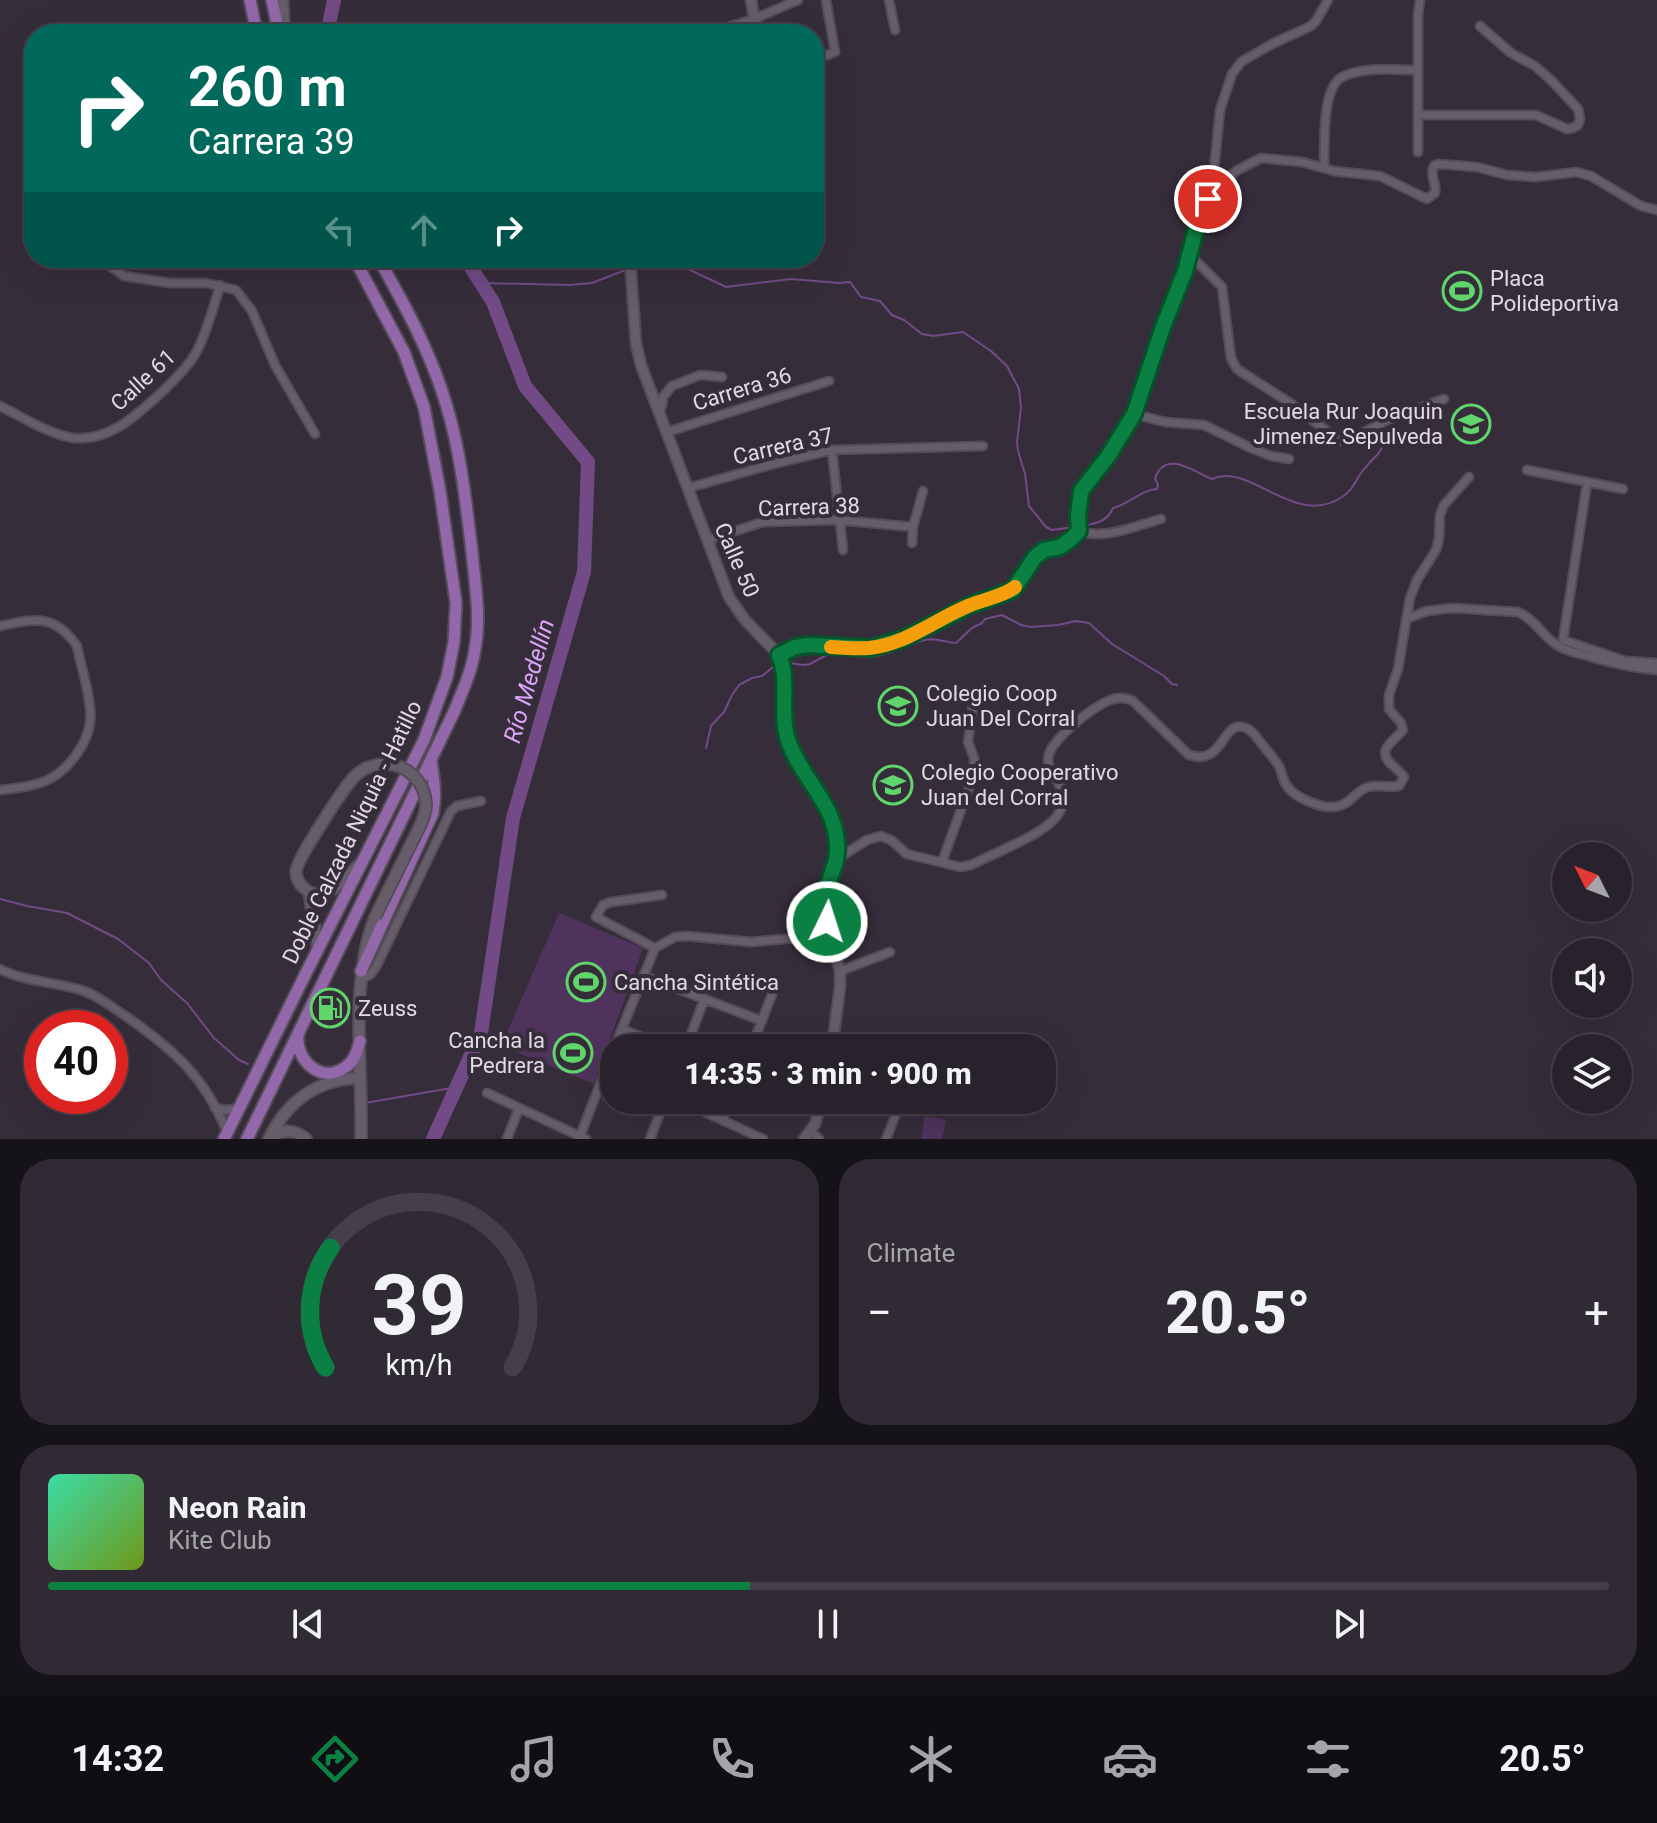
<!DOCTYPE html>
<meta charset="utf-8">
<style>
:root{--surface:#28222c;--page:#302a34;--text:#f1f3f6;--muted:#a5a4a9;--line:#443f48;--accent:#0b8043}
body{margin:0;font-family:Roboto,sans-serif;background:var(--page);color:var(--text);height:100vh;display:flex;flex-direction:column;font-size:30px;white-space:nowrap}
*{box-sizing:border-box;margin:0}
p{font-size:26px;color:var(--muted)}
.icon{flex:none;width:44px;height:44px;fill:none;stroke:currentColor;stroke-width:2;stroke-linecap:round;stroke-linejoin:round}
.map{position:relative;height:1139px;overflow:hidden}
.panel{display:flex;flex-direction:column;gap:20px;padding:20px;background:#161318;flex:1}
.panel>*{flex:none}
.top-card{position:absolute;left:24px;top:24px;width:800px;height:244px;border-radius:32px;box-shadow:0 8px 32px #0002,0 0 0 2px var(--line);background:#00695c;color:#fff;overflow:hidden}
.needle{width:52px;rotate:312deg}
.controls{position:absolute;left:1552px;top:842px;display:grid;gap:16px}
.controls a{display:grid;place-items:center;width:80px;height:80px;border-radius:50%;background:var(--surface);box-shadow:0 8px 32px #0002,0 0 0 2px var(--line);font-size:40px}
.speed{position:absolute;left:24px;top:1010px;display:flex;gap:16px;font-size:40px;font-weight:700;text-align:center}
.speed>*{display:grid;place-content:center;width:104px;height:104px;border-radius:50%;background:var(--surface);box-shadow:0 8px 32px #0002,0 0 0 2px var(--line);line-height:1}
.speed .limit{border:12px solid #d22;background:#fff;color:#111}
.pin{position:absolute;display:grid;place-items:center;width:68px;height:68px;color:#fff;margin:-34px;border:4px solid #fff;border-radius:50%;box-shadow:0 2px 8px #0007}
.me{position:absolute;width:88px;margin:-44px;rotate:4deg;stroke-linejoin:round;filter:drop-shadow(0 0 6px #0008)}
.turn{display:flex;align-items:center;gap:28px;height:168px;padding:0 32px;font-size:36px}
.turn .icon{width:104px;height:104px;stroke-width:2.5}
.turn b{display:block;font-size:56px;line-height:68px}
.lanes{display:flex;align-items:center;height:76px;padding:0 32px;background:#0003;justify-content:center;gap:40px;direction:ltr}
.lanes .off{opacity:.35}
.big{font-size:60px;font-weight:800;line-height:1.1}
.panel .widget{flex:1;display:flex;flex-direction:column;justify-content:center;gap:12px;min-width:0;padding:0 28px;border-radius:32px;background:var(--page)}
.panel .dial{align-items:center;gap:0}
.dial svg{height:208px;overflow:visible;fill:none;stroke:var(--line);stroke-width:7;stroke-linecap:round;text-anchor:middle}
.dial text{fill:var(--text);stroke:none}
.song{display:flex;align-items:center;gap:24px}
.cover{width:96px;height:96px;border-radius:12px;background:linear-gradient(135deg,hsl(160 70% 55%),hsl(80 70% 35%))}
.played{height:8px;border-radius:4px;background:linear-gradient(90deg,var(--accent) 45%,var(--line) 45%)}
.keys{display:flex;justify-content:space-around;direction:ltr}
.heat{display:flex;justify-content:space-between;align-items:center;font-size:44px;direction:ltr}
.panel .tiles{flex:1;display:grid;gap:20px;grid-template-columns:1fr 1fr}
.widget:last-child{grid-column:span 2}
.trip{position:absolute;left:600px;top:1034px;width:456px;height:80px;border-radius:32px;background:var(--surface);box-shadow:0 8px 32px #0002,0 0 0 2px var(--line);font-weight:800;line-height:80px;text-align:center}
.tabs{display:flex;height:128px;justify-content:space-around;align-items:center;background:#100e12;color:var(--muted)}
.tabs .icon{width:56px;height:56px}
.tabs .active{color:var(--accent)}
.tabs b{font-size:36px;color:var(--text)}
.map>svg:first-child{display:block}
.green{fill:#4f335d}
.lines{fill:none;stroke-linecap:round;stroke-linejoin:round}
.stream{stroke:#724b86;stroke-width:2}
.river{stroke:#724b86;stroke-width:14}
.minor-casing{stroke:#544c57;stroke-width:11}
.tertiary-casing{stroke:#544c57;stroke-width:13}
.secondary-casing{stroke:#544c57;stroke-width:14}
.trunk-casing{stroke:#544c57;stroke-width:15}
.minor{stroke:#665d6b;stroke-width:7}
.tertiary{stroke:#665d6b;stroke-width:9}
.secondary{stroke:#665d6b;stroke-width:10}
.trunk{stroke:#9368aa;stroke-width:11}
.secondary-bridge-casing{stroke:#544c57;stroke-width:14;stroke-linecap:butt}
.secondary-bridge{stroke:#665d6b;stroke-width:10}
.route-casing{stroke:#07532c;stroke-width:20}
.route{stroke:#0b8043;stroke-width:14}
.slow{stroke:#f59e0b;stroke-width:14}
.labels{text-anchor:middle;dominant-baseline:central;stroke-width:8;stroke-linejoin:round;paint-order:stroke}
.poi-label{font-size:22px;fill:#e0dbe3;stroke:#362d3a;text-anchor:start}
.street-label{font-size:22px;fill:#e0dbe3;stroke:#362d3a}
.water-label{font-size:24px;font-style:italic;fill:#dca4fa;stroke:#362d3a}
</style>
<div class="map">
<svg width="1657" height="1139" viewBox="0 0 1657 1139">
<rect width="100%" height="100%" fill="#362d3a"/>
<!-- green -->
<path class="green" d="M 1466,272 L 1480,286 L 1458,308 L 1445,296 Z
M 559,913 L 643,948 L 594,1084 L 501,1046 Z
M 925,1116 L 946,1120 L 942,1139 L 921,1139 Z"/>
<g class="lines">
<!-- stream -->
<path class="stream" d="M 634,267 L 656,265 L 686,268 L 726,287 L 791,279 L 839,283 L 850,282 L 861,297 L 880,301 L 892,315 L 904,320 L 922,334 L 933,336 L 963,332 L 991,351 L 1007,366 L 1019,389 L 1021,407 L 1017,443 L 1018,451 L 1025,474 L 1029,506 L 1046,527 L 1052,530 L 1075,527
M 481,283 L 570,285 L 592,283 L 628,269
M 1083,526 C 1096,523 1107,522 1113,508 C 1130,504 1142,489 1157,489 L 1158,485 L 1155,478 C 1166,449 1194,472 1212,479 C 1250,461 1294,529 1342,497 C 1352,491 1355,482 1361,473 C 1366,466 1372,460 1378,454 C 1383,447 1386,440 1392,434 L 1402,435
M 842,651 C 877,667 892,647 925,640 C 937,637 945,643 956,643 L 972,628 L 982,623 L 985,619 L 1002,615 L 1021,625 L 1030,627 L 1058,625 L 1076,621 L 1089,623 L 1112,644 L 1164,676 L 1172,684 L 1177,685
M 789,663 L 803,665 L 810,664 L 836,650
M 706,748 L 711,726 L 724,712 L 732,695 L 739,685 L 752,678 L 762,676 L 778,663
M 0,899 L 27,906 L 67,913 L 118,939 L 149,963 L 161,980 L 187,1003 L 214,1038 L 239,1060 L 248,1064
M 365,1103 L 457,1087"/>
<!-- river -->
<path class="river" d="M 327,34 L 334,0
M 433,1139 L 481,1033 L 513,818 L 584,572 L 588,462 L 525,386 L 493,302 L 465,258"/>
<defs>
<path id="minor" d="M 889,0 L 895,30
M 706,34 L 754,19 L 798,0
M 814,60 L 835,52 L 826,0
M 1418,115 L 1536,115 L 1567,129 L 1573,128 L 1578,125 L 1580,118 L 1578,109 L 1553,82 L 1535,66 L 1511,53 L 1480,26
M 1418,152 L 1418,16 L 1420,0
M 1324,168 C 1325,146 1321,89 1342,77 C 1364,66 1395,70 1418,70
M 1210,197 L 1236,171 L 1261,158 L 1302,162 L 1334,171 L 1380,176 L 1427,199 L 1435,193 C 1437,183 1429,176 1434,166 L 1438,164 L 1477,167 L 1507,175 L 1536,177 L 1576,172 L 1591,176 L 1641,206 L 1657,210
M 1189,254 L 1222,287 L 1231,358 L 1237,369 L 1290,403 L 1340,441 L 1355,437 L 1387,420 L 1444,399
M 101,258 L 104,262 L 124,276 L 170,283 L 206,283 L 236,290 L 252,311 L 275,365 L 315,434
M 0,406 C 22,417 48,434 73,438 C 110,442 138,414 163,391 C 175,379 190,365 198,349 C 208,328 214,306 220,285
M 659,411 L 662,406 L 663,397 L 672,386 L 700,375 L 722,377
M 1134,414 L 1165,422 L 1204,425 L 1251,448 L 1271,456 L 1289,459
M 667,432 L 829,381
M 832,450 L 843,550
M 1527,470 L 1623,489
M 1587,483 L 1563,640 L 1625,661 L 1657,663
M 688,488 L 777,463 L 832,450 L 983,446
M 1079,531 C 1105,540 1135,526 1161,519
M 707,540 L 763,522 L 838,520 L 913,527
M 912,543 L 913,527 L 923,491
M 1406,619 L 1427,611 L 1452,608 L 1518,612 C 1535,619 1542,636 1557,645 C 1564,650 1573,652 1581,654 C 1607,662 1630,668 1657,670
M 0,626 C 35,619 54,613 77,646 C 81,666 88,687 90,708 C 92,721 89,732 83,744 C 62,781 40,786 0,790
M 779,655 L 795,647 L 809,645 L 871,648 L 903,639 L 968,606 L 1013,590 L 1035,557 L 1044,550 L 1060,547 L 1071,539 L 1079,531 L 1078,515 L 1081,491 L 1109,455 L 1134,414 L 1163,327 L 1185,271 L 1199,218 L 1208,199 L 1214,170 L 1220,110 L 1232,74 L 1241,62 L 1272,44 L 1311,26 L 1316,21 L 1328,0
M 837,859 L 867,840 L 881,836 L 891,840 L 907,854 L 960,867 L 971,865 C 994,853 1043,835 1057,816 C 1076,789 1048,780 1048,759 C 1049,740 1093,707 1110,700 C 1118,697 1125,697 1133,701 L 1189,755 C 1224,766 1222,721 1243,727 C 1252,729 1256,737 1261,743 C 1267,751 1275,759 1280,768 C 1282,774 1283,781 1287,786 C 1294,797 1318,807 1331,807 C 1351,807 1354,791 1368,787 C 1378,784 1389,788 1399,786 L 1404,777 C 1400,771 1395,768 1390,763 C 1377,749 1394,741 1403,730 L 1401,723 L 1389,709 L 1389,695 L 1398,669 L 1410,598 L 1417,580 L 1436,550 L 1439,539 L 1440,515 L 1444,505 L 1469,477
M 942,862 L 974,774 L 974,758 L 968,742 L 974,699
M 655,948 L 675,937 L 686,936 L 751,942 L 830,935
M 655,948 L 596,917 L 603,905 L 611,902 L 662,895
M 0,969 C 24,982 58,982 84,991 C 100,997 113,1008 127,1017 C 174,1050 205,1077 227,1132
M 840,971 L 890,952
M 644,976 L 762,1021
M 361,979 L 370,975 L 377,965 L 451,811 L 457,806 L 481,801
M 622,1029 L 670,1048
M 614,1048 L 655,948
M 686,1048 L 704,1000
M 751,1048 L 773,992
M 487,1093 L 586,1139
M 679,1100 L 763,1139
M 215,1108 L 225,1110 L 240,1108
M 723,1119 L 730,1100
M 811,1131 L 819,1139
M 507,1139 L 519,1108
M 579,1139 L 614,1048
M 650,1139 L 665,1100
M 886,1139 L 896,1114"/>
<path id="tertiary" d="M 283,0 L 285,34
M 751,0 L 757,34
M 630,258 L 636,344 L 641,365 L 729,597 L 745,620 L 779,655 L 783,663 L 783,707 L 787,735 L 798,762 L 822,799 L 836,833 L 837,859 L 825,897 L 827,922 L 840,971 L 840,987 L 832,1048
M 804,1139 L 815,1124 L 822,1100"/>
<path id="secondary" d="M 360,864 C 346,877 324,907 304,888 C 299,884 296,877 296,871 C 297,859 346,784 356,775 C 359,772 363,770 366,768
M 309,892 L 318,948
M 271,1138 C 282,1129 295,1129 306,1139
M 269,1139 C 287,1101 318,1079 360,1078
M 361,1139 C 363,1068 349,984 375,917"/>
<path id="trunk" d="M 250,0 L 257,34
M 272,0 L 279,34
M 361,971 L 433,813 C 436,795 434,779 431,761
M 298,1037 C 296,1060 321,1084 344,1068 C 354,1062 357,1052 360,1041
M 224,1139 L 308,969 L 424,740 L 447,677 L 454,642 L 456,603 L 440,491 L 424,407 L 404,352 L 354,258
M 247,1139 L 454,712 C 462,692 472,671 475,649 C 481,617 475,584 472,552 C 466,503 461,454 447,407 C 432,355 405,305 378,258"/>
</defs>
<!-- minor casing -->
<use href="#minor" class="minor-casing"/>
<!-- tertiary casing -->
<use href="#tertiary" class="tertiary-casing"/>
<!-- secondary casing -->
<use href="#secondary" class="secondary-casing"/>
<!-- trunk casing -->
<use href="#trunk" class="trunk-casing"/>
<!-- minor -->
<use href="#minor" class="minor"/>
<!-- tertiary -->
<use href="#tertiary" class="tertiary"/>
<!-- secondary -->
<use href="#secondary" class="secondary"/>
<!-- trunk -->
<use href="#trunk" class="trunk"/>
<defs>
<path id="secondary-bridge" d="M 366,768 C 372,766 379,764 385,764 C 407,764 425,782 426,804 C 426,813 423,820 419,828 L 375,917"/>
</defs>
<!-- secondary-bridge casing -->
<use href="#secondary-bridge" class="secondary-bridge-casing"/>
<!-- secondary-bridge -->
<use href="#secondary-bridge" class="secondary-bridge"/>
</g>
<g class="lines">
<defs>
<path id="route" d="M 827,922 C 825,914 824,906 825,898 C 827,879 839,864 837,844 C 835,803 800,777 788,740 C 779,712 790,679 779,655 L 795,647 L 809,645 L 871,648 L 903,639 L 968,606 L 1013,590 L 1035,557 L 1044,550 L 1060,547 L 1071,539 L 1079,531 L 1078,515 L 1081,491 L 1109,455 L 1134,414 L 1163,327 L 1185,271 L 1199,218 L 1208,199"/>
</defs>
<!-- route casing -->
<use href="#route" class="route-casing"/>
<!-- route -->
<use href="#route" class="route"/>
<!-- slow -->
<path class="slow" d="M 831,647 C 844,648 857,649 869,648 C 905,645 936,619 968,606 C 984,599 1002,597 1015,587"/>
</g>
<!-- icons -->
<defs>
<symbol id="stadium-ring" viewBox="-11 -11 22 22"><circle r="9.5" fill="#362d3a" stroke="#5fd56b" stroke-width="1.5"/><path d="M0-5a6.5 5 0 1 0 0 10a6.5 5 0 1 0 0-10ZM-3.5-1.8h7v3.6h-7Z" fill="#5fd56b"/></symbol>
<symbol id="school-ring" viewBox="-11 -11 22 22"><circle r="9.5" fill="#362d3a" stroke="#5fd56b" stroke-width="1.5"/><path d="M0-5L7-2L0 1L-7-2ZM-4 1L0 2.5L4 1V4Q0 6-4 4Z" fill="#5fd56b"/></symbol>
<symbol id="fuel-ring" viewBox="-11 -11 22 22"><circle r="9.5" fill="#362d3a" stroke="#5fd56b" stroke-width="1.5"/><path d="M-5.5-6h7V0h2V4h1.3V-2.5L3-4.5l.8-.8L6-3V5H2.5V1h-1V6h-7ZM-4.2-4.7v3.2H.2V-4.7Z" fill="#5fd56b"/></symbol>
</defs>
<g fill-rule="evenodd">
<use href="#stadium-ring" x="1440" y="269" width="44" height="44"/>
<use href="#school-ring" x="1449" y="402" width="44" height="44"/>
<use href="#school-ring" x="876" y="684" width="44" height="44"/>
<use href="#school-ring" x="871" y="763" width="44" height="44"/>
<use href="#stadium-ring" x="564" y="960" width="44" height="44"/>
<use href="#fuel-ring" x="308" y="986" width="44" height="44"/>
<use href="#stadium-ring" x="551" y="1031" width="44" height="44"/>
</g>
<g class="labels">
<!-- poi labels -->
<g class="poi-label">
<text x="1490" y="278">Placa<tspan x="1490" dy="25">Polideportiva</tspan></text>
<text x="1443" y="411" text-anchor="end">Escuela Rur Joaquin<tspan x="1443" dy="25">Jimenez Sepulveda</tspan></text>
<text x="926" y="693">Colegio Coop<tspan x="926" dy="25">Juan Del Corral</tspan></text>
<text x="921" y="772">Colegio Cooperativo<tspan x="921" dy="25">Juan del Corral</tspan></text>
<text x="614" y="982">Cancha Sintética</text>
<text x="358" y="1008">Zeuss</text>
<text x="545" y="1040" text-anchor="end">Cancha la<tspan x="545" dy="25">Pedrera</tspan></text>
</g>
<!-- street labels -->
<g class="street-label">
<text transform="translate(143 380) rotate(-43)">Calle 61</text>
<text transform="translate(742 389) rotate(-17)">Carrera 36</text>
<text transform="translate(783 446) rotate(-13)">Carrera 37</text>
<text transform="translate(809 507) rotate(-2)">Carrera 38</text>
<text transform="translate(737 560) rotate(66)">Calle 50</text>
<text transform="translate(352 832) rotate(-64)">Doble Calzada Niquia - Hatillo</text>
</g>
<!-- water labels -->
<g class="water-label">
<text transform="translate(529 681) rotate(-74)">Río Medellín</text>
</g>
</g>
</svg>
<div class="controls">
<a><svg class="needle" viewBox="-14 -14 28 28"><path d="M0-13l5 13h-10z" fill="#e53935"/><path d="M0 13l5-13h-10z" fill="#a5a4a9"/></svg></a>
<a><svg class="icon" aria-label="sound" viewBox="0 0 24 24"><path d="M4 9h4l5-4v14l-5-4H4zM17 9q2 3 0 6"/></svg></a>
<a><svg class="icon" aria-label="layers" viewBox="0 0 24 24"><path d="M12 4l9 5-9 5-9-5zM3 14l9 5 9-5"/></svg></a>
</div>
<div class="speed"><div class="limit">40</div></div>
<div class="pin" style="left:1208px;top:199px;background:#d93025"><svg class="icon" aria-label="arrive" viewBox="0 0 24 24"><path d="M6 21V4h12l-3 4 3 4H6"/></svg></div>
<svg class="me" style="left:827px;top:922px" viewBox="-20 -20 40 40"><circle r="17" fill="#0b8043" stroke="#fff" stroke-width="3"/><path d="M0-11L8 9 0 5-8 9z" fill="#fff"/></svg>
<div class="trip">14:35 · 3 min · 900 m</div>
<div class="top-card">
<div class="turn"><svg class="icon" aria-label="right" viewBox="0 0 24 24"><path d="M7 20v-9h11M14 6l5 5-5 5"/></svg><div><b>260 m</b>Carrera 39</div></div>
<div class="lanes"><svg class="icon off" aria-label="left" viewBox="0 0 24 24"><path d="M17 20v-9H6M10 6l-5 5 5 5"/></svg><svg class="icon off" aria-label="ahead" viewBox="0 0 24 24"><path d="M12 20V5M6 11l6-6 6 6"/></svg><svg class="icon" aria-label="right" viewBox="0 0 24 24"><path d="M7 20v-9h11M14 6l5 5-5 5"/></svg></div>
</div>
</div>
<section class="panel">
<div class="tiles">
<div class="widget dial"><svg viewBox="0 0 100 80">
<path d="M14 69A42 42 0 1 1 86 69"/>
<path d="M14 69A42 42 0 0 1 16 23" stroke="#0b8043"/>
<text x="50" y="56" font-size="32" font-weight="700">39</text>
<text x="50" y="72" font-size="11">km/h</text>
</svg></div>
<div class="widget"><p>Climate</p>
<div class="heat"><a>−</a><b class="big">20.5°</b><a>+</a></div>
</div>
<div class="widget">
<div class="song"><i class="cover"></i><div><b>Neon Rain</b><p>Kite Club</p></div></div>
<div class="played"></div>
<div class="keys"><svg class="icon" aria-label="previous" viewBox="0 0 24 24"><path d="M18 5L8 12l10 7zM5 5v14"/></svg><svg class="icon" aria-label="pause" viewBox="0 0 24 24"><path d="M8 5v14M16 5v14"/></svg><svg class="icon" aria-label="next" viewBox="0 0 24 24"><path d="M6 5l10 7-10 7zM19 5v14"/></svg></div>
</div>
</div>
</section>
<nav class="tabs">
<b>14:32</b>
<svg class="icon active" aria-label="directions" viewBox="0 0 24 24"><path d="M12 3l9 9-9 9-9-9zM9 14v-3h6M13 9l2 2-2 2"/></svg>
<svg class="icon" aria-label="music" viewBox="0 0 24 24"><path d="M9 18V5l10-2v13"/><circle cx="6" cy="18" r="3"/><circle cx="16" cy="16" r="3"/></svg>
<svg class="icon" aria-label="phone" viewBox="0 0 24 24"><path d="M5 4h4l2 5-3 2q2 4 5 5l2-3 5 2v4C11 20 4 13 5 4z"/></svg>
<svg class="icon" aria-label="climate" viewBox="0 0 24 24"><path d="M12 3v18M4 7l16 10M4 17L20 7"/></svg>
<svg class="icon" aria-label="car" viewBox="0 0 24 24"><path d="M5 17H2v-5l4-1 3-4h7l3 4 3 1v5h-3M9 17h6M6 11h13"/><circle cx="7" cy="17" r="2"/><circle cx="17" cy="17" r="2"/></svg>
<svg class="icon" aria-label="filters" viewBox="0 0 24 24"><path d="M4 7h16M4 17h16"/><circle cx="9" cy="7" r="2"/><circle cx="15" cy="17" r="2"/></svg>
<b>20.5°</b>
</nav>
